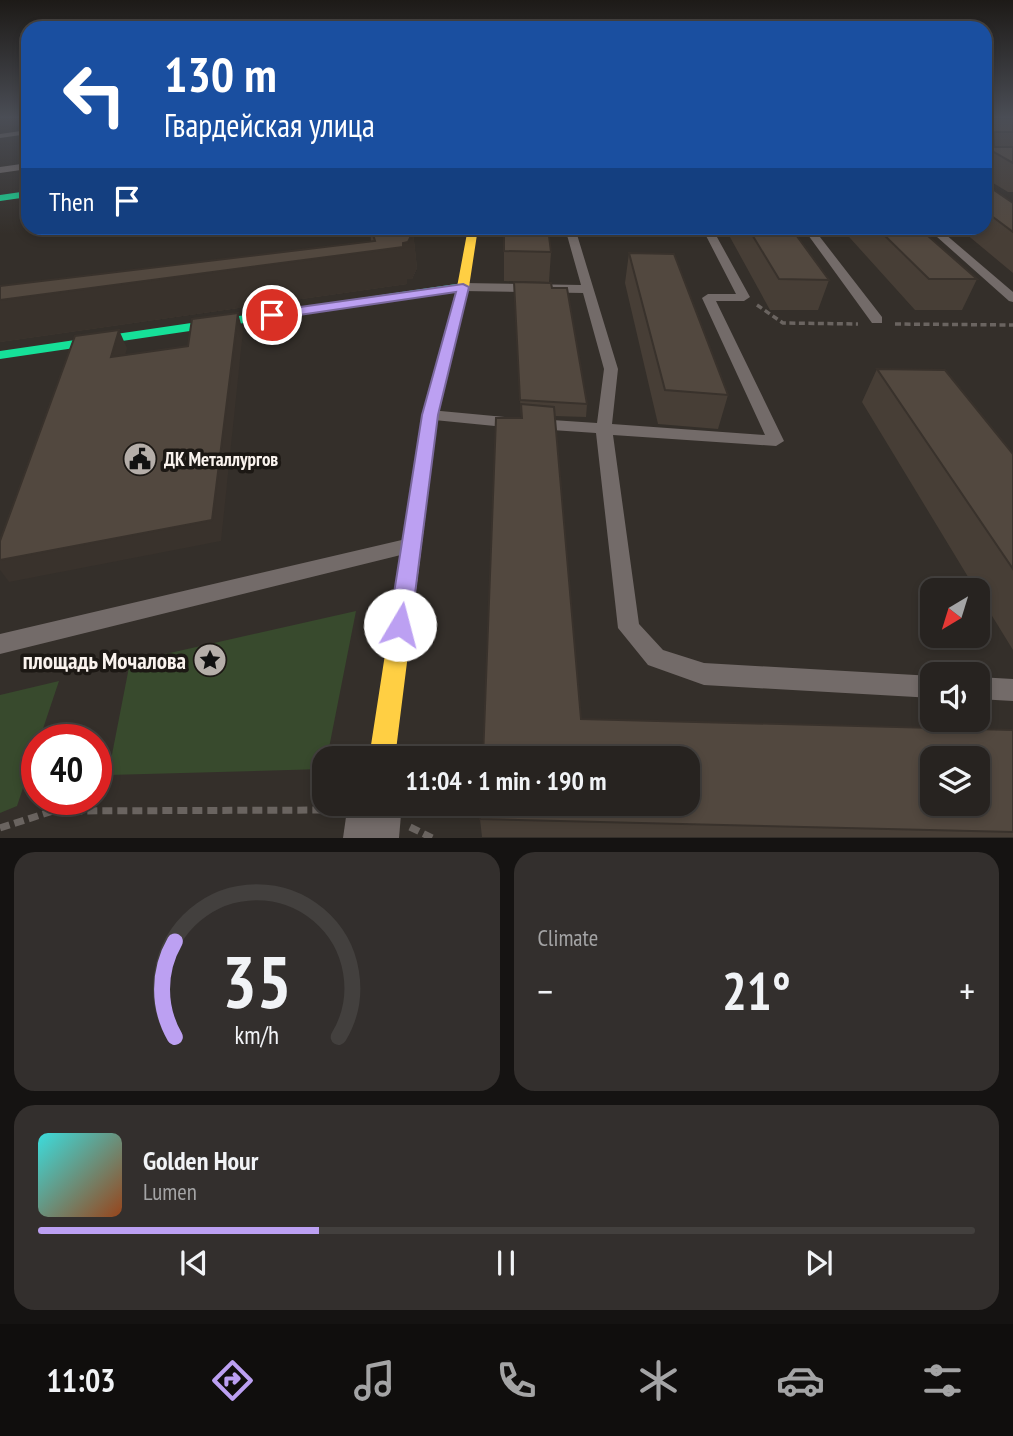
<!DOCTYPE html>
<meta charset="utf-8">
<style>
:root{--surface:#272320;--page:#332f2d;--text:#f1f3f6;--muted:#a4a4a5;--line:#43403e;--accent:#bca0f2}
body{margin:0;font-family:"PT Sans Narrow",sans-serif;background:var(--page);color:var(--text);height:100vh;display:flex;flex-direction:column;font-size:26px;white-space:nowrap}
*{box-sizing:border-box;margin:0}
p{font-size:23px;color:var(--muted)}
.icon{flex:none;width:38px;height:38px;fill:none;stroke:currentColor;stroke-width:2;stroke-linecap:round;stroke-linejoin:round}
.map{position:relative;height:838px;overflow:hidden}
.details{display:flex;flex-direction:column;gap:14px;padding:14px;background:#151312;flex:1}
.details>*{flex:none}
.guide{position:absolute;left:21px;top:21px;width:971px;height:214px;border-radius:21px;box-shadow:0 4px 10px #0003,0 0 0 2px var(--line);background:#1a4fa0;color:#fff;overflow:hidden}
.needle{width:46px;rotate:218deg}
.tools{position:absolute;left:920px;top:578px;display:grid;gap:14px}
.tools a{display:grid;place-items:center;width:70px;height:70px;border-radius:14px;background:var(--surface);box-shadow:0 4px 10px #0003,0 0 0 2px var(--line);font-size:35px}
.speed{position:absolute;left:21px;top:724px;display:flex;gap:14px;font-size:35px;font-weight:700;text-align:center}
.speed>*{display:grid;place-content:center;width:91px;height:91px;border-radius:50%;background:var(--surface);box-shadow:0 4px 10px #0003,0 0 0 2px var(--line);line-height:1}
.speed .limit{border:10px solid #d22;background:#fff;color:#111}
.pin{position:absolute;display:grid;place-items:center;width:60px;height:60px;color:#fff;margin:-30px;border:4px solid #fff;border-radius:50%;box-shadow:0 2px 7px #0007}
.me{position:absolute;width:77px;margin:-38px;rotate:8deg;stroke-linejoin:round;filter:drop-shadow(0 0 5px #0008)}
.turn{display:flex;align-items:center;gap:24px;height:147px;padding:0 28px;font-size:32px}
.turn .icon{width:91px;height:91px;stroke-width:2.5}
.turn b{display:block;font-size:49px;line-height:60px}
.then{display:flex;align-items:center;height:66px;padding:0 28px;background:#0003;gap:14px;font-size:26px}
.big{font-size:52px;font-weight:700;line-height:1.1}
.details .widget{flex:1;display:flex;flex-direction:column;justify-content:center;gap:10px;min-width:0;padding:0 24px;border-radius:21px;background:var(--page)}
.details .dial{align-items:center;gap:0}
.dial svg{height:182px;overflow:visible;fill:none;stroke:var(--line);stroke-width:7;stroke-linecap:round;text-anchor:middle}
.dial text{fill:var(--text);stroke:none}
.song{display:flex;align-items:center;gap:21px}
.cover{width:84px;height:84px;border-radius:10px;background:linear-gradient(135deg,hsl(180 70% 55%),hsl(20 70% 35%))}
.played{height:7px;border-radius:4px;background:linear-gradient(90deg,var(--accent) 30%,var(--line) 30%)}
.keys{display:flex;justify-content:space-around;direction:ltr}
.heat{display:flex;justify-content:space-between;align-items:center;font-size:38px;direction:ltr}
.details .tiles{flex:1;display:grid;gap:14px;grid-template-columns:1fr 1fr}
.widget:last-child{grid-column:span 2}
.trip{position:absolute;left:312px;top:746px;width:388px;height:70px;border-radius:21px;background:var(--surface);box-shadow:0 4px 10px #0003,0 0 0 2px var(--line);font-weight:700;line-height:70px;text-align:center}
.menu{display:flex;height:112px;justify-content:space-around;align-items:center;background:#100e0d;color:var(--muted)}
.menu .icon{width:49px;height:49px}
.menu .selected{color:var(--accent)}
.menu b{font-size:32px;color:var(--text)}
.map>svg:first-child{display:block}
.green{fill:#384a2d}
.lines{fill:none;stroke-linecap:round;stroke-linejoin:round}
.path-far1{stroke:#6a6460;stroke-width:3.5;stroke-dasharray:6 3.5;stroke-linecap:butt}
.path{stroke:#6a6460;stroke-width:7;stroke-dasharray:10 5;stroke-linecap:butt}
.lane{fill:#736b69;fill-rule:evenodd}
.street{fill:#736b69;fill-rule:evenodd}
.fast{fill:#16e098;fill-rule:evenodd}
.slow{fill:#ffcf43;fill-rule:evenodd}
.wall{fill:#473e36}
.shaded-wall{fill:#39322c}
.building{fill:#52483f;stroke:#39322c;stroke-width:2;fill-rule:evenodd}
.route{fill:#bca0f2;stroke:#7a689d;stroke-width:2}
.labels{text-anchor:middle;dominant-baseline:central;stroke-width:7;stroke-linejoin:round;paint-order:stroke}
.poi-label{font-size:19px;font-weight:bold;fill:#faf3ee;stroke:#1c1814;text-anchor:start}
.near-poi-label{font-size:23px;font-weight:bold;fill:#faf3ee;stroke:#1c1814;text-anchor:end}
</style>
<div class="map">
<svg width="1013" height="838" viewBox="0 0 1013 838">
<rect width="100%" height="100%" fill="#342f2a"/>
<!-- green -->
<path class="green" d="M 356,611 L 327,758 L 324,758 L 324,769 L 108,775 L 130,662 Z
M 59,681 L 17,806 L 0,813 L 0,695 Z"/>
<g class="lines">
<!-- path-far1 -->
<path class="path-far1" d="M 757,305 L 783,323 L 858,324
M 895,324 L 1013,325"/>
<!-- path -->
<path class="path" d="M 410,827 L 432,838
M 0,828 L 53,811 L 335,810"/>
<!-- lane -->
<path class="lane" d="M 28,130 L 28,134 L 0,138 L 0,134 Z
M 28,163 L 28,169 L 0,173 L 0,167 Z
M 565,228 L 575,228 L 618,369 L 612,424 L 765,435 L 702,298 L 708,294 L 736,294 L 702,228 L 712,228 L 750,297 L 744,301 L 716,301 L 784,441 L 776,446 L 613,435 L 639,624 L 663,650 L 704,663 L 933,676 L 933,698 L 704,685 L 648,665 L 618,628 L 596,433 L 537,429 L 529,424 L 537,419 L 597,423 L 604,369 L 583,293 L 463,291 L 457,287 L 463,283 L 581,285 Z
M 803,228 L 813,228 L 882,317 L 882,323 L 872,323 Z
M 927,228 L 938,228 L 1013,292 L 1013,302 L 1009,301 Z
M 430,410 L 515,418 L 523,423 L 515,428 L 424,419 L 422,415 L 424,411 Z
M 406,539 L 413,542 L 416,547 L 413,552 L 0,654 L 0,634 Z
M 978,677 L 1013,679 L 1013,701 L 978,699 Z"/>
<!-- street -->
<path class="street" d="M 348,803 L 402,803 L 399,838 L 343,838 Z"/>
<!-- fast -->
<path class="fast" d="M 28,191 L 28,197 L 0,201 L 0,195 Z
M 463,283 L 469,287 L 467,290 L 0,359 L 0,351 Z"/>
<!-- slow -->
<path class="slow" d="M 468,228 L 478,228 L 469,287 L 438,415 L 395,758 L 369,758 L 422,415 L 457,287 Z"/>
</g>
<!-- wall -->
<path class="wall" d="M 985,118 L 1013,118 L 1013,192 L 1008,192 L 985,178 Z
M 985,184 L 1013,203 L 1013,273 L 959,228 L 985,228 Z
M 370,228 L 412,228 L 413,232 L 417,268 L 412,279 L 407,279 L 407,284 L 0,342 L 0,286 L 371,241 Z
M 504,228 L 551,252 L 549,282 L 504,281 Z
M 725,228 L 791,228 L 829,280 L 818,310 L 770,310 Z
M 841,228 L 919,228 L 977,279 L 962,310 L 915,310 Z
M 629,253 L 728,395 L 718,429 L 658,424 L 625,283 Z
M 514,282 L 552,288 L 587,404 L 586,417 L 555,416 L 581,719 L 1013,730 L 1013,837 L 482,837 L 480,819 L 483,758 L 521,418 Z
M 877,369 L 1013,454 L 1013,650 L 978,593 L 978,590 L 976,590 L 862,402 Z"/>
<!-- shaded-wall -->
<path class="shaded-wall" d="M 0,117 L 28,117 L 28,126 L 0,130 Z
M 137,228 L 178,228 L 139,233 Z
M 413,232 L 417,268 L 412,279 L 407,279 L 407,284 L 0,342 L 0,300 L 403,243 Z
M 238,313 L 243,331 L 221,541 L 9,582 L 0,570 L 0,560 Z
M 119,330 L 127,348 L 120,377 L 111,357 Z"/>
<!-- building -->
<path class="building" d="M 985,118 L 1013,118 L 1013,132 L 994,132 L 994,147 L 1013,147 L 1013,163 L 985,147 Z
M 985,184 L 1013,203 L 1013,232 L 985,211 Z
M 371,228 L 412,228 L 413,232 L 408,242 L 403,243 L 403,247 L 0,300 L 0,286 L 375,241 Z
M 504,228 L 548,228 L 551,252 L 504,251 Z
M 748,228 L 791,228 L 829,280 L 779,279 Z
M 877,228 L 919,228 L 977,279 L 929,279 Z
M 629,253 L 674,254 L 728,395 L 665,390 Z
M 514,282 L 551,283 L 552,288 L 567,288 L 587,404 L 520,400 Z
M 238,313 L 212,520 L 0,560 L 0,541 L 75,336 L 119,330 L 111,357 L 188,346 L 192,319 Z
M 877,369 L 945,370 L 1013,454 L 1013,569 Z
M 521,404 L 554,407 L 581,719 L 1013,730 L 1013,832 L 480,819 L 481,803 L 688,803 L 688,758 L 483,758 L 496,418 L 522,418 ZM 933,758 L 978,758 L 978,803 L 933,803 Z"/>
<!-- sky -->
<linearGradient id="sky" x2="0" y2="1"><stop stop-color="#1d1a17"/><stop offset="0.5" stop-color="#4a4d55"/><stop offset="1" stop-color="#4a4d55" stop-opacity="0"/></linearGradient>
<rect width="1013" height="234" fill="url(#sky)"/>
<!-- route -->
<path class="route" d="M 463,284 L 469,287 L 438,415 L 411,625 L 408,632 L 400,635 L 392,632 L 389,625 L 422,415 L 456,292 L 272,319 L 266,315 L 272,311 Z"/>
<!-- icons -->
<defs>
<symbol id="civic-disc" viewBox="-11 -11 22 22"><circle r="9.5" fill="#b5aea9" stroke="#1c1814"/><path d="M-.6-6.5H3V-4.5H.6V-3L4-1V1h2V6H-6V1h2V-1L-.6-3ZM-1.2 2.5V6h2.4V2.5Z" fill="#111"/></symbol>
<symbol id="sight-disc" viewBox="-11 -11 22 22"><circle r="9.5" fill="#b5aea9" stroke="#1c1814"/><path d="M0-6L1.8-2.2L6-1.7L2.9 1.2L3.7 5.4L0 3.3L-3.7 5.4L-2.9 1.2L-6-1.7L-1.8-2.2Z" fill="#111"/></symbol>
</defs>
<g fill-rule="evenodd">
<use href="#civic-disc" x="121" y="440" width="38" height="38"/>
<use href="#sight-disc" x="191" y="641" width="38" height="38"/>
</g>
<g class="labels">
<!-- poi labels -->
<g class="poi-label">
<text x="164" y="459">ДК Металлургов</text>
</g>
<!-- near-poi labels -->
<g class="near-poi-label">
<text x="186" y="660">площадь Мочалова</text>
</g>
</g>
</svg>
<div class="tools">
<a><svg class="needle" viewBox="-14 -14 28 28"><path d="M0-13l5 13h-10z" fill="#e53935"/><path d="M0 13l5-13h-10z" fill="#a4a4a5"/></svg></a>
<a><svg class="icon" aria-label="sound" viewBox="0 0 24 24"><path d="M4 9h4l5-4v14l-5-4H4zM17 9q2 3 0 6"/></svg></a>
<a><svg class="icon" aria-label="layers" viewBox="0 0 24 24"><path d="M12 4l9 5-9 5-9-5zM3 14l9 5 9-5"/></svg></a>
</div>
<div class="speed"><div class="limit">40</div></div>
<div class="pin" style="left:272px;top:315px;background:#d93025"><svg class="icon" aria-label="arrive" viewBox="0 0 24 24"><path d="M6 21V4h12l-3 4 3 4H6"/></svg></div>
<svg class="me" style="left:400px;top:625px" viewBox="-20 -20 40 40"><circle r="19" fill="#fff"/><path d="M0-13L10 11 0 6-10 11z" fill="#bca0f2"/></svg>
<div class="trip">11:04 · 1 min · 190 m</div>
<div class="guide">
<div class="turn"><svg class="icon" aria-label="left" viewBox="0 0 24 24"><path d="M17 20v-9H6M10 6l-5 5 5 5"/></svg><div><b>130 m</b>Гвардейская улица</div></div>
<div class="then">Then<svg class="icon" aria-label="arrive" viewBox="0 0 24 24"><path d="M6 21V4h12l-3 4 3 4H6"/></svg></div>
</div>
</div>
<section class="details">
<div class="tiles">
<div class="widget dial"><svg viewBox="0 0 100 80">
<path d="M14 69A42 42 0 1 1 86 69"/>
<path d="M14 69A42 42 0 0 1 14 27" stroke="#bca0f2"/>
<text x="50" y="56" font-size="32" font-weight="700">35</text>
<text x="50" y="72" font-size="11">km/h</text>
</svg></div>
<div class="widget"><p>Climate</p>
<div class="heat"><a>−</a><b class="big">21°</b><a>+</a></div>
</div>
<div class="widget">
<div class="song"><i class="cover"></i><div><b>Golden Hour</b><p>Lumen</p></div></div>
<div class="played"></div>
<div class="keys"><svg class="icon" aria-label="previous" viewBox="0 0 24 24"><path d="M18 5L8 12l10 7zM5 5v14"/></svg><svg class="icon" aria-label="pause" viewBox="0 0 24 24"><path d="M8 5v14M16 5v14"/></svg><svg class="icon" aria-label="next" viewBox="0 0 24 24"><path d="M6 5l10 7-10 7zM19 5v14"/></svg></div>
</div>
</div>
</section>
<nav class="menu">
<b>11:03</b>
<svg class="icon selected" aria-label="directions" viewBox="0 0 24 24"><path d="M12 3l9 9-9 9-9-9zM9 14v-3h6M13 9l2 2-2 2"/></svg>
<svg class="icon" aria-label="music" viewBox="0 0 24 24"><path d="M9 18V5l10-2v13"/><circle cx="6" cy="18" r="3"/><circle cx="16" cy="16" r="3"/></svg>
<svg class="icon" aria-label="phone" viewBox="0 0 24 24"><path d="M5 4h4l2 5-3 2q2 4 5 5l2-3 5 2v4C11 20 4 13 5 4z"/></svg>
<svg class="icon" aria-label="climate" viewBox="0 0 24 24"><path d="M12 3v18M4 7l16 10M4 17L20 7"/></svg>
<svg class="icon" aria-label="car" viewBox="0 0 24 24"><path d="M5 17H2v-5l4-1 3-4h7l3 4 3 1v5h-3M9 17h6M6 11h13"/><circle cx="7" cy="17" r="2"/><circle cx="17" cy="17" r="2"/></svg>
<svg class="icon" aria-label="filters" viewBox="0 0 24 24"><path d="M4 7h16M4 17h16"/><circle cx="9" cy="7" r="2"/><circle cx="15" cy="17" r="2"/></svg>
</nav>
